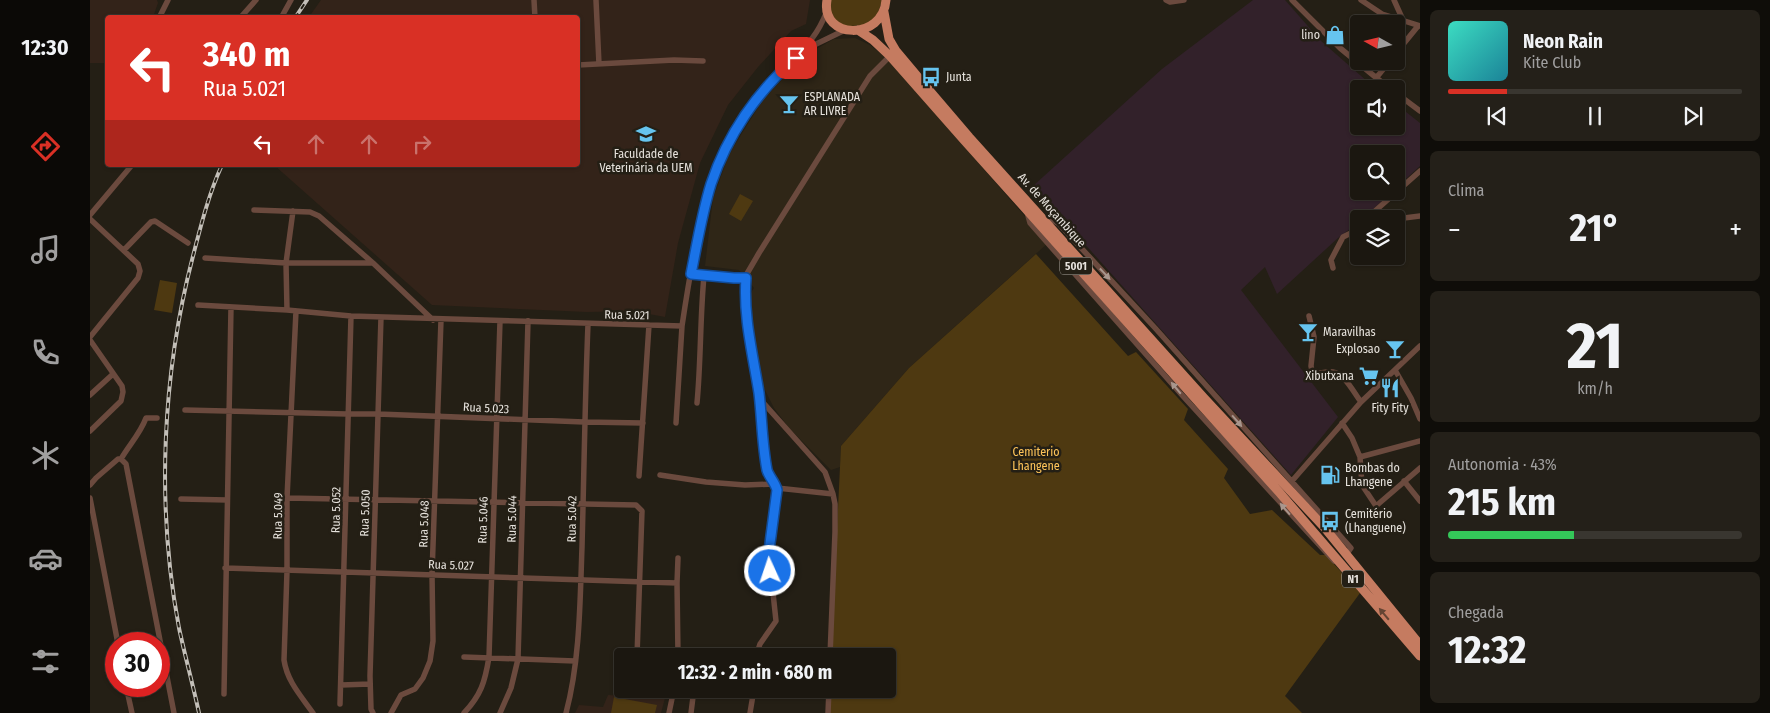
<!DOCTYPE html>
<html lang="pt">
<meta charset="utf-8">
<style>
:root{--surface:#1b1710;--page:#242019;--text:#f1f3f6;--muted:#a09f9f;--line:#393630;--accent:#d93025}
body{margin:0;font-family:"Fira Sans Condensed",sans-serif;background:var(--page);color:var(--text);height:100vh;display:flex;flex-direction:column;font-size:19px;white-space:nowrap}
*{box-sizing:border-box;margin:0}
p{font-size:16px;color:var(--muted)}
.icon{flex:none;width:28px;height:28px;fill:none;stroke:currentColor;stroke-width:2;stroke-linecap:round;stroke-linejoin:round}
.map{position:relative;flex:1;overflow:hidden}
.details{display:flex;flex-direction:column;gap:10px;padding:10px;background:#0f0d09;width:350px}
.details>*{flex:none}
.hud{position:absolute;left:15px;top:15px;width:475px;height:152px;border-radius:5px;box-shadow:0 1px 4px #0004,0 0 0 1px var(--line);background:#d93025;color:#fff;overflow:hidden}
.needle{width:32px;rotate:278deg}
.tools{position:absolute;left:1260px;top:15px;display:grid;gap:10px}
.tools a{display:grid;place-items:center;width:55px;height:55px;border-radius:5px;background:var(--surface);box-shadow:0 1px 4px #0004,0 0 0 1px var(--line);font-size:25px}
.speed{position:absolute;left:15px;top:632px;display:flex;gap:10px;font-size:25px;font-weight:700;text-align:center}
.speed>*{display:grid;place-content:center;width:65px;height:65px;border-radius:50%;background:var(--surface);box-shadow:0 1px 4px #0004,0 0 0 1px var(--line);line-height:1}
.speed .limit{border:8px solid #d22;background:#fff;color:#111}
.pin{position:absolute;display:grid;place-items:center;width:42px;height:42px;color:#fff;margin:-21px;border-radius:10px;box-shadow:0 2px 8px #0006}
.me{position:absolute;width:55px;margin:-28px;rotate:357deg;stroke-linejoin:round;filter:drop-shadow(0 0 4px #0008)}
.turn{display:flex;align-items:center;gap:18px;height:105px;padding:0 15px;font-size:22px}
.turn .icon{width:65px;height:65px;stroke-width:2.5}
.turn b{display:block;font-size:35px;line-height:42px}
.lanes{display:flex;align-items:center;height:48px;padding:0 15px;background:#0003;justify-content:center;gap:25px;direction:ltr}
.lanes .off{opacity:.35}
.big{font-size:38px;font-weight:700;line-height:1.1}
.details .widget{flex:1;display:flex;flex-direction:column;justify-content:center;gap:8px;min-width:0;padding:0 18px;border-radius:8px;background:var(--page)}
.details .dial{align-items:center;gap:0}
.dial b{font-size:65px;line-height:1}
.song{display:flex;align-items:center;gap:15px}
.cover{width:60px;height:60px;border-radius:8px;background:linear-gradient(135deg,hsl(170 70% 55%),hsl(190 70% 35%))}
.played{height:5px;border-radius:2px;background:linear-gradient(90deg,var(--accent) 20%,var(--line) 20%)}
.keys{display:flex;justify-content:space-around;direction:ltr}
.heat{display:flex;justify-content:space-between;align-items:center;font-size:28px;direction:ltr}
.charge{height:8px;border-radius:4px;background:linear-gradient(90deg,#34c759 43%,var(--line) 0)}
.trip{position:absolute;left:524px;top:648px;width:282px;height:50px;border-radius:5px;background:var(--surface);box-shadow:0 1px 4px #0004,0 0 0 1px var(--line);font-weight:700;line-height:50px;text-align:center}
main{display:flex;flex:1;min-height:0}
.menu{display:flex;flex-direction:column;width:90px;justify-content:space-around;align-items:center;background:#0b0906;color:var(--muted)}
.menu .icon{width:35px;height:35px}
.menu .on{color:var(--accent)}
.menu b{font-size:22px;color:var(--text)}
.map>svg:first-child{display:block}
.built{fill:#2f2617}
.industrial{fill:#32212a}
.education{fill:#332319}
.green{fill:#4e3911}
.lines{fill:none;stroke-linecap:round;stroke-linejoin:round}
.minor{stroke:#6b4a3e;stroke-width:5.5}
.trunk{stroke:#c57b60;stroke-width:9}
.rail-casing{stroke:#c3bfb8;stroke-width:4}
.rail{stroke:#241f15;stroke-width:2;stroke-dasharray:5.5;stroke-linecap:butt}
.oneway{fill:#a8968d}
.oneway2{fill:#644433}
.route-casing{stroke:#114b97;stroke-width:12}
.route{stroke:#1a73e8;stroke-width:9}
.labels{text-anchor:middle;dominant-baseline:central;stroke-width:5;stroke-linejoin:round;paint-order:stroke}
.shield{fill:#241f15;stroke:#aca8a0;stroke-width:1}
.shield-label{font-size:11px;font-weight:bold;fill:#e6e2dc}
.poi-label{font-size:12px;fill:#e6e2dc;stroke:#241f15;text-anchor:start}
.street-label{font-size:12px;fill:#e6e2dc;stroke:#241f15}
.park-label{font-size:12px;fill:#fec459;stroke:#241f15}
</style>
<main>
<nav class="menu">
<b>12:30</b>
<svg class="icon on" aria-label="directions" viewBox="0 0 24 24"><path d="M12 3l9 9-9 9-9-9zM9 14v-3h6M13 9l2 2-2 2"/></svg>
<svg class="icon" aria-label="music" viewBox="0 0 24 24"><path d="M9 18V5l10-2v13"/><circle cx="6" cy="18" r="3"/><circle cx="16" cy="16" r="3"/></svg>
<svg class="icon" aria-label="phone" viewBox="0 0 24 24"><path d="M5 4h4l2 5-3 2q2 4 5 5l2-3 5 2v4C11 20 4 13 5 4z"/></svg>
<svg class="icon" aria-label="climate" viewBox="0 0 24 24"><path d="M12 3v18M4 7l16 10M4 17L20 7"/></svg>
<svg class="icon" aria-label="car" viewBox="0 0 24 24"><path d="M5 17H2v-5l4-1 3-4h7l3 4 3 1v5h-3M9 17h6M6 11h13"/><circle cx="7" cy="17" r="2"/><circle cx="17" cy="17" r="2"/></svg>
<svg class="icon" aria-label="filters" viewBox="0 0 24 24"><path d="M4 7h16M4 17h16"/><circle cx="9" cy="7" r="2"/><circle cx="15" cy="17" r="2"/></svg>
</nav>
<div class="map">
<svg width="1330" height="713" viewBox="0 0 1330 713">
<rect width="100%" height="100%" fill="#241f15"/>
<!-- built -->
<path class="built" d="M 765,38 L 780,45 L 801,62 L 958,243 L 819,368 L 751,446 L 750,467 L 741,470 L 699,428 L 684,408 L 672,384 L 658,297 L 664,288 L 649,270 L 615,266 L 623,198 L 639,154 L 672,101 L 701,69 L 721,52 L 744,39 Z"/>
<!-- industrial -->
<path class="industrial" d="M 1163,0 L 1195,0 L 1231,41 L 1286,89 L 1269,89 L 1269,126 L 1306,126 L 1306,104 L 1330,123 L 1330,166 L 1306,188 L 1306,154 L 1269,154 L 1269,191 L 1303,191 L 1272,219 L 1269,219 L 1269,222 L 1248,238 L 1187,294 L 1175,267 L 1151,290 L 1248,417 L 1201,475 L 943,186 L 1072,69 Z"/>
<!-- education -->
<path class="education" d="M 0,0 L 67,0 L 68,3 L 63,17 L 18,18 L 17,63 L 0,63 Z
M 231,0 L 720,0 L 716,24 L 701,31 L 668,67 L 638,105 L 610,163 L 588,243 L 575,317 L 543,311 L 497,312 L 342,305 L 184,165 L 488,165 L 488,18 L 219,17 Z
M 518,695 L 575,698 L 571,713 L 485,713 L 489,705 L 513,707 Z"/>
<!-- green -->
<path class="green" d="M 735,0 L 792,0 L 785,24 L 749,27 Z
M 650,194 L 663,201 L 651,221 L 639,214 Z
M 946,254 L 1038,356 L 1046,352 L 1098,409 L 1094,420 L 1138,469 L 1134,478 L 1160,514 L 1182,510 L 1230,555 L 1236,555 L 1270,593 L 1195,696 L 1212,713 L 739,713 L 740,689 L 798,689 L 798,656 L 741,656 L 751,446 L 819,368 Z
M 70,280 L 87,283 L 82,313 L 64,310 Z
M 524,697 L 567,705 L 565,713 L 521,713 Z"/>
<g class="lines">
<!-- minor -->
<path class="minor" d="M 444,0 L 445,18
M 506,0 L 509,64
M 1076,0 L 1080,2 L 1094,0
M 1202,0 L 1250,48 L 1300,89
M 1271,0 L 1292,14 L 1330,26
M 1304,0 L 1313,20
M 69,18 L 78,0
M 150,18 L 166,0
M 191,18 L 201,0
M 718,48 L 755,30
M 1306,53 L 1328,26
M 488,65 L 584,60 L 613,61
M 1286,78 L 1300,61
M 1306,93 L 1330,111
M 164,210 L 220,212 L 229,216 L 283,263 L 343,320
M 937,212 L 940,223 L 954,239 L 1091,394 L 1244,561
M 0,215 L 42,165
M 0,219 L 48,264 L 50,271 L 48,278 L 0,337
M 1276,219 L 1330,171
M 1306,219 L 1330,216
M 954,220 L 964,221 L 969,224 L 1066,329 L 1261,548 L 1256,555
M 34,250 L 61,222 L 65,221 L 98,243
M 115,258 L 196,263 L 283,263
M 1243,268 L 1241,260 L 1253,237 L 1261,233 L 1269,227
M 601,274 L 644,278 L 655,277
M 108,305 L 197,310 L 261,316 L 592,326 C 602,259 615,172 655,116 C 667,99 680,83 694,68 C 714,48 726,39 737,11
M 197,310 L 196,263 L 203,211
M 206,311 L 197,498 L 197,571 L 194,660 C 197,681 211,696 223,713
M 1219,316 L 1224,337 L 1221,366 L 1222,371 L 1226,374 C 1231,373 1237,371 1243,372 C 1255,374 1264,393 1271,402
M 0,340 L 32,386 L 33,392 L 31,401 L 0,431
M 1305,370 L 1321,398 L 1330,419
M 0,395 L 23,374
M 669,398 L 735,472 L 743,494 L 745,504 L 745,532 L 740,656
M 607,403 C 611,361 610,318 614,276
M 95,410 L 257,414 L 288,414 L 494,422 L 553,423
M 586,423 L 592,326
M 1252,423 L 1262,438 L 1270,457 L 1330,441
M 1270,457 L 1272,485 L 1286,506 L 1330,468
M 31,459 L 36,464 L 84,713
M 31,459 C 39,445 50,434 56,418 L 67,418
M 570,475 L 616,482 L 655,485 L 685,484
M 549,476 L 559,325
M 1202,481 L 1271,402 L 1330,346
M 1314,481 L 1330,501
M 0,485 L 6,478 L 28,459 L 31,459
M 687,488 L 743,494
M 0,498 L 28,644
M 197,498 L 546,505 L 552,511 L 547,656
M 91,499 L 137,500
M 135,568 L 587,583
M 588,656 L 587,583 L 588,558
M 666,656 L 670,644 L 686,621 L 679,555 L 687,490 L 685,484 L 679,475 L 675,455 L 669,398 L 655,308 L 655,277 L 669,253 L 780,76 L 800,56
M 374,657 L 485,661
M 251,685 L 280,684
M 36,686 L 42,713
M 134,694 L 141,307
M 546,694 L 546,689
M 250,704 L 261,316
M 283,713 L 281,709 L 280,676 L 291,317
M 301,713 L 311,695 L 325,689 L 333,678 L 340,661 L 343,641 L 342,574 L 351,320
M 374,713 C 391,695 395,682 399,657 L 410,321
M 410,713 L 421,688 L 428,659 L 438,321
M 476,713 C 490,661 490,601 492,547 C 494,473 495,398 498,324
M 579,713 L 584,689
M 601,713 L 604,689
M 660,713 L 664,689
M 738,713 L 739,689"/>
<!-- trunk -->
<path class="trunk" d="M 737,0 C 730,40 793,41 796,0
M 794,12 L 799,39 L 806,51 L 832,82 L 879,137 L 1114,398 L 1234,527 L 1330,645
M 768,30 L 783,40 L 800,56 L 874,140 L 1189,492 L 1330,656"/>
<defs>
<path id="rail" d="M 205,18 L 217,0
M 109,713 C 103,685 95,656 89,628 C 66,506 72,375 103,256 C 111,225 119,193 132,165"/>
</defs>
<!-- rail casing -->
<use href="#rail" class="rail-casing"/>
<!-- rail -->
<use href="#rail" class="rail"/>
</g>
<!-- one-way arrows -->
<defs><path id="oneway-solid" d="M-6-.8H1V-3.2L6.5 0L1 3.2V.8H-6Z" transform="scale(1.25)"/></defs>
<g class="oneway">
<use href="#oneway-solid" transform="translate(1015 274) rotate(47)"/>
<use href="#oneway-solid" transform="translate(1086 388) rotate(-130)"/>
<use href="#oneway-solid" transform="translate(1147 421) rotate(49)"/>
<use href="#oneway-solid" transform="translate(1195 509) rotate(-131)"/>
</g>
<use class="oneway2" href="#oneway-solid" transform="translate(1294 614) rotate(-130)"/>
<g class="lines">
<defs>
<path id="route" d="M 680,571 L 679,551 L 687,490 C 685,482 679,477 677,470 C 672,444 672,418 669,393 C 663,355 653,316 656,278 L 644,278 L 601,274 C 607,244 612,213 621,184 C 637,136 667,91 706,58"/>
</defs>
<!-- route casing -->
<use href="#route" class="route-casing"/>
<!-- route -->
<use href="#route" class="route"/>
</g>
<!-- icons -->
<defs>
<symbol id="shop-bare" viewBox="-9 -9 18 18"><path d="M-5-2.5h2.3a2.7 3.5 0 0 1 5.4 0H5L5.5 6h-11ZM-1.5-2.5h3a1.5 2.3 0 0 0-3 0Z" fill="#66c4ef" stroke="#241f15" stroke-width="2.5" paint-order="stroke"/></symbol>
<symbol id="bus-bare" viewBox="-9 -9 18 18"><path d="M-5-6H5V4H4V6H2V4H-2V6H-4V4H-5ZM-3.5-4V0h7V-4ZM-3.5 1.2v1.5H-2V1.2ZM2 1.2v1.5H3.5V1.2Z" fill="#66c4ef" stroke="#241f15" stroke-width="2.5" paint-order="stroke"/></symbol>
<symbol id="bar-bare" viewBox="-9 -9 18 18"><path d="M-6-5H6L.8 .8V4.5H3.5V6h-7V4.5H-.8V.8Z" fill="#66c4ef" stroke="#241f15" stroke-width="2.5" paint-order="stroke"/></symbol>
<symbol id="university-bare" viewBox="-9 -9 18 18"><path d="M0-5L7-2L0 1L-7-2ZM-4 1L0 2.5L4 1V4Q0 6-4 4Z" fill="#66c4ef" stroke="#241f15" stroke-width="2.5" paint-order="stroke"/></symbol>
<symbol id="supermarket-bare" viewBox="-9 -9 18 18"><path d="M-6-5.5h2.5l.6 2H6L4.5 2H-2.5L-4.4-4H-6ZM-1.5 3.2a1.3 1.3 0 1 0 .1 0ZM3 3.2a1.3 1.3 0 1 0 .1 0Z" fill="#66c4ef" stroke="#241f15" stroke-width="2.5" paint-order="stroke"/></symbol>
<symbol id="restaurant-bare" viewBox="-9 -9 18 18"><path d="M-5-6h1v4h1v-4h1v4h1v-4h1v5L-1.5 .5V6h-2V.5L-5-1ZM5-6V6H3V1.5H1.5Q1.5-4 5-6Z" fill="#66c4ef" stroke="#241f15" stroke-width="2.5" paint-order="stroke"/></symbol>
<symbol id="fuel-bare" viewBox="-9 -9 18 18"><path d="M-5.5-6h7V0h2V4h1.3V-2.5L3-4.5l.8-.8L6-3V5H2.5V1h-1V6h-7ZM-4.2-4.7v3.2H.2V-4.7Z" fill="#66c4ef" stroke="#241f15" stroke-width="2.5" paint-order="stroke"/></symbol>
</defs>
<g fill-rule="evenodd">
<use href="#shop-bare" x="1231" y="21" width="28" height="28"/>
<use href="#bus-bare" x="827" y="63" width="28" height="28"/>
<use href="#bar-bare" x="685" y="90" width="28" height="28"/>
<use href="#university-bare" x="542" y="120" width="28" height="28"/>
<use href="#bar-bare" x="1204" y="318" width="28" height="28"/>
<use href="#bar-bare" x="1291" y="335" width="28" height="28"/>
<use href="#supermarket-bare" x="1265" y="362" width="28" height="28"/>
<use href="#restaurant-bare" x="1286" y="374" width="28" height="28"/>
<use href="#fuel-bare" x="1226" y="461" width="28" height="28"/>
<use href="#bus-bare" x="1226" y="507" width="28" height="28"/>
</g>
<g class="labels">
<!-- shield labels -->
<g class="shield">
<rect x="970" y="257.5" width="32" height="17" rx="4"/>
<rect x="1252" y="570.5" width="22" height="17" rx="4"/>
</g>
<g class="shield-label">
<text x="986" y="266">5001</text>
<text x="1263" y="579">N1</text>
</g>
<!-- poi labels -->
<g class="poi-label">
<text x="1230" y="35" text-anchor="end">lino</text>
<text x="856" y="77">Junta</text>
<text x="714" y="97">ESPLANADA<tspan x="714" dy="14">AR LIVRE</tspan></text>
<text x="556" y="154" text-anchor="middle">Faculdade de<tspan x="556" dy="14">Veterinária da UEM</tspan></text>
<text x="1233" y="332">Maravilhas</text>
<text x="1290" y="349" text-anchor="end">Explosao</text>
<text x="1264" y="376" text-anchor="end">Xibutxana</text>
<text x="1300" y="408" text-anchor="middle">Fity Fity</text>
<text x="1255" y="468">Bombas do<tspan x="1255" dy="14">Lhangene</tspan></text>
<text x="1255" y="514">Cemitério<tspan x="1255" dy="14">(Lhanguene)</tspan></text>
</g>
<!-- street labels -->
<g class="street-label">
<text transform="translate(962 210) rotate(48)">Av. de Moçambique</text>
<text transform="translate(537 315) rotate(1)">Rua 5.021</text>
<text transform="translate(396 408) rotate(3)">Rua 5.023</text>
<text transform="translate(246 510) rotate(-89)">Rua 5.052</text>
<text transform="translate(275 513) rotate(-88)">Rua 5.050</text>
<text transform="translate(188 516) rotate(-89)">Rua 5.049</text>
<text transform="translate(422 519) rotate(-89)">Rua 5.044</text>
<text transform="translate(482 519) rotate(-89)">Rua 5.042</text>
<text transform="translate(393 520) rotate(-88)">Rua 5.046</text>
<text transform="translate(334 524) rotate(-88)">Rua 5.048</text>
<text transform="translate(361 565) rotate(2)">Rua 5.027</text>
</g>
<!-- park labels -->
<g class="park-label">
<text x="946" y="452">Cemiterio<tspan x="946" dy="14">Lhangene</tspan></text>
</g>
</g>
</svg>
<div class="tools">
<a><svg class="needle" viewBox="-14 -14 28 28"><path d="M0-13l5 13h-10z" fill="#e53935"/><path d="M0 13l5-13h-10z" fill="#a09f9f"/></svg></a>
<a><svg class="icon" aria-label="sound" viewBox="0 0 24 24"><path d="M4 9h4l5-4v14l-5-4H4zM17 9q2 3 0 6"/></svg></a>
<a><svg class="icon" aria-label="search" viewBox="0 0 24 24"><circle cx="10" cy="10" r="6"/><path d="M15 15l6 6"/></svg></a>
<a><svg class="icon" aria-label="layers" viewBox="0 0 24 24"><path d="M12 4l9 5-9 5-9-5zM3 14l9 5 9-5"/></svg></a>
</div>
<div class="speed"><div class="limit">30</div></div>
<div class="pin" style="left:706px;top:58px;background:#d93025"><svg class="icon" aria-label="arrive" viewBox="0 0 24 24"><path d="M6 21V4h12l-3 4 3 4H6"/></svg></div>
<svg class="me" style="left:680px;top:571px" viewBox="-20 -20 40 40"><circle r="17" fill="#1a73e8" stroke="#fff" stroke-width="3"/><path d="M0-11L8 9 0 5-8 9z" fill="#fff"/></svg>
<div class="trip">12:32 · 2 min · 680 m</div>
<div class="hud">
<div class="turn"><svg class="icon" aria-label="left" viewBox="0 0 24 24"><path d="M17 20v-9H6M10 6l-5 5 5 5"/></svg><div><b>340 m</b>Rua 5.021</div></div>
<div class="lanes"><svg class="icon" aria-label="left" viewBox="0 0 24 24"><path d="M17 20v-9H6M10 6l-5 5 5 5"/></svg><svg class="icon off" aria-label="ahead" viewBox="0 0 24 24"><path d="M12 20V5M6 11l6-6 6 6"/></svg><svg class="icon off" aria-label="ahead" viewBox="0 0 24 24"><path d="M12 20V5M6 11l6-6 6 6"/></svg><svg class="icon off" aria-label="right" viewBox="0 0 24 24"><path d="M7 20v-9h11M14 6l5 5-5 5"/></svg></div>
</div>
</div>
<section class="details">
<div class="widget">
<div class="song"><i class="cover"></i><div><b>Neon Rain</b><p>Kite Club</p></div></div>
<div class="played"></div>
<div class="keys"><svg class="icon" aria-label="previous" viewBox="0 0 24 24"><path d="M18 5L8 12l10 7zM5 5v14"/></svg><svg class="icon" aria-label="pause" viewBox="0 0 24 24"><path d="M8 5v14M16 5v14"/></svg><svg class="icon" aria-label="next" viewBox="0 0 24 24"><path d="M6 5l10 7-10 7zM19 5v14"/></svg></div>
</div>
<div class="widget"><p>Clima</p>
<div class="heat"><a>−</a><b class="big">21°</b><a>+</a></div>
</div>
<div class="widget dial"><b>21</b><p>km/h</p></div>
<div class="widget"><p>Autonomia · 43%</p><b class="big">215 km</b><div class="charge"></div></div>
<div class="widget"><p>Chegada</p><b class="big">12:32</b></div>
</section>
</main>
